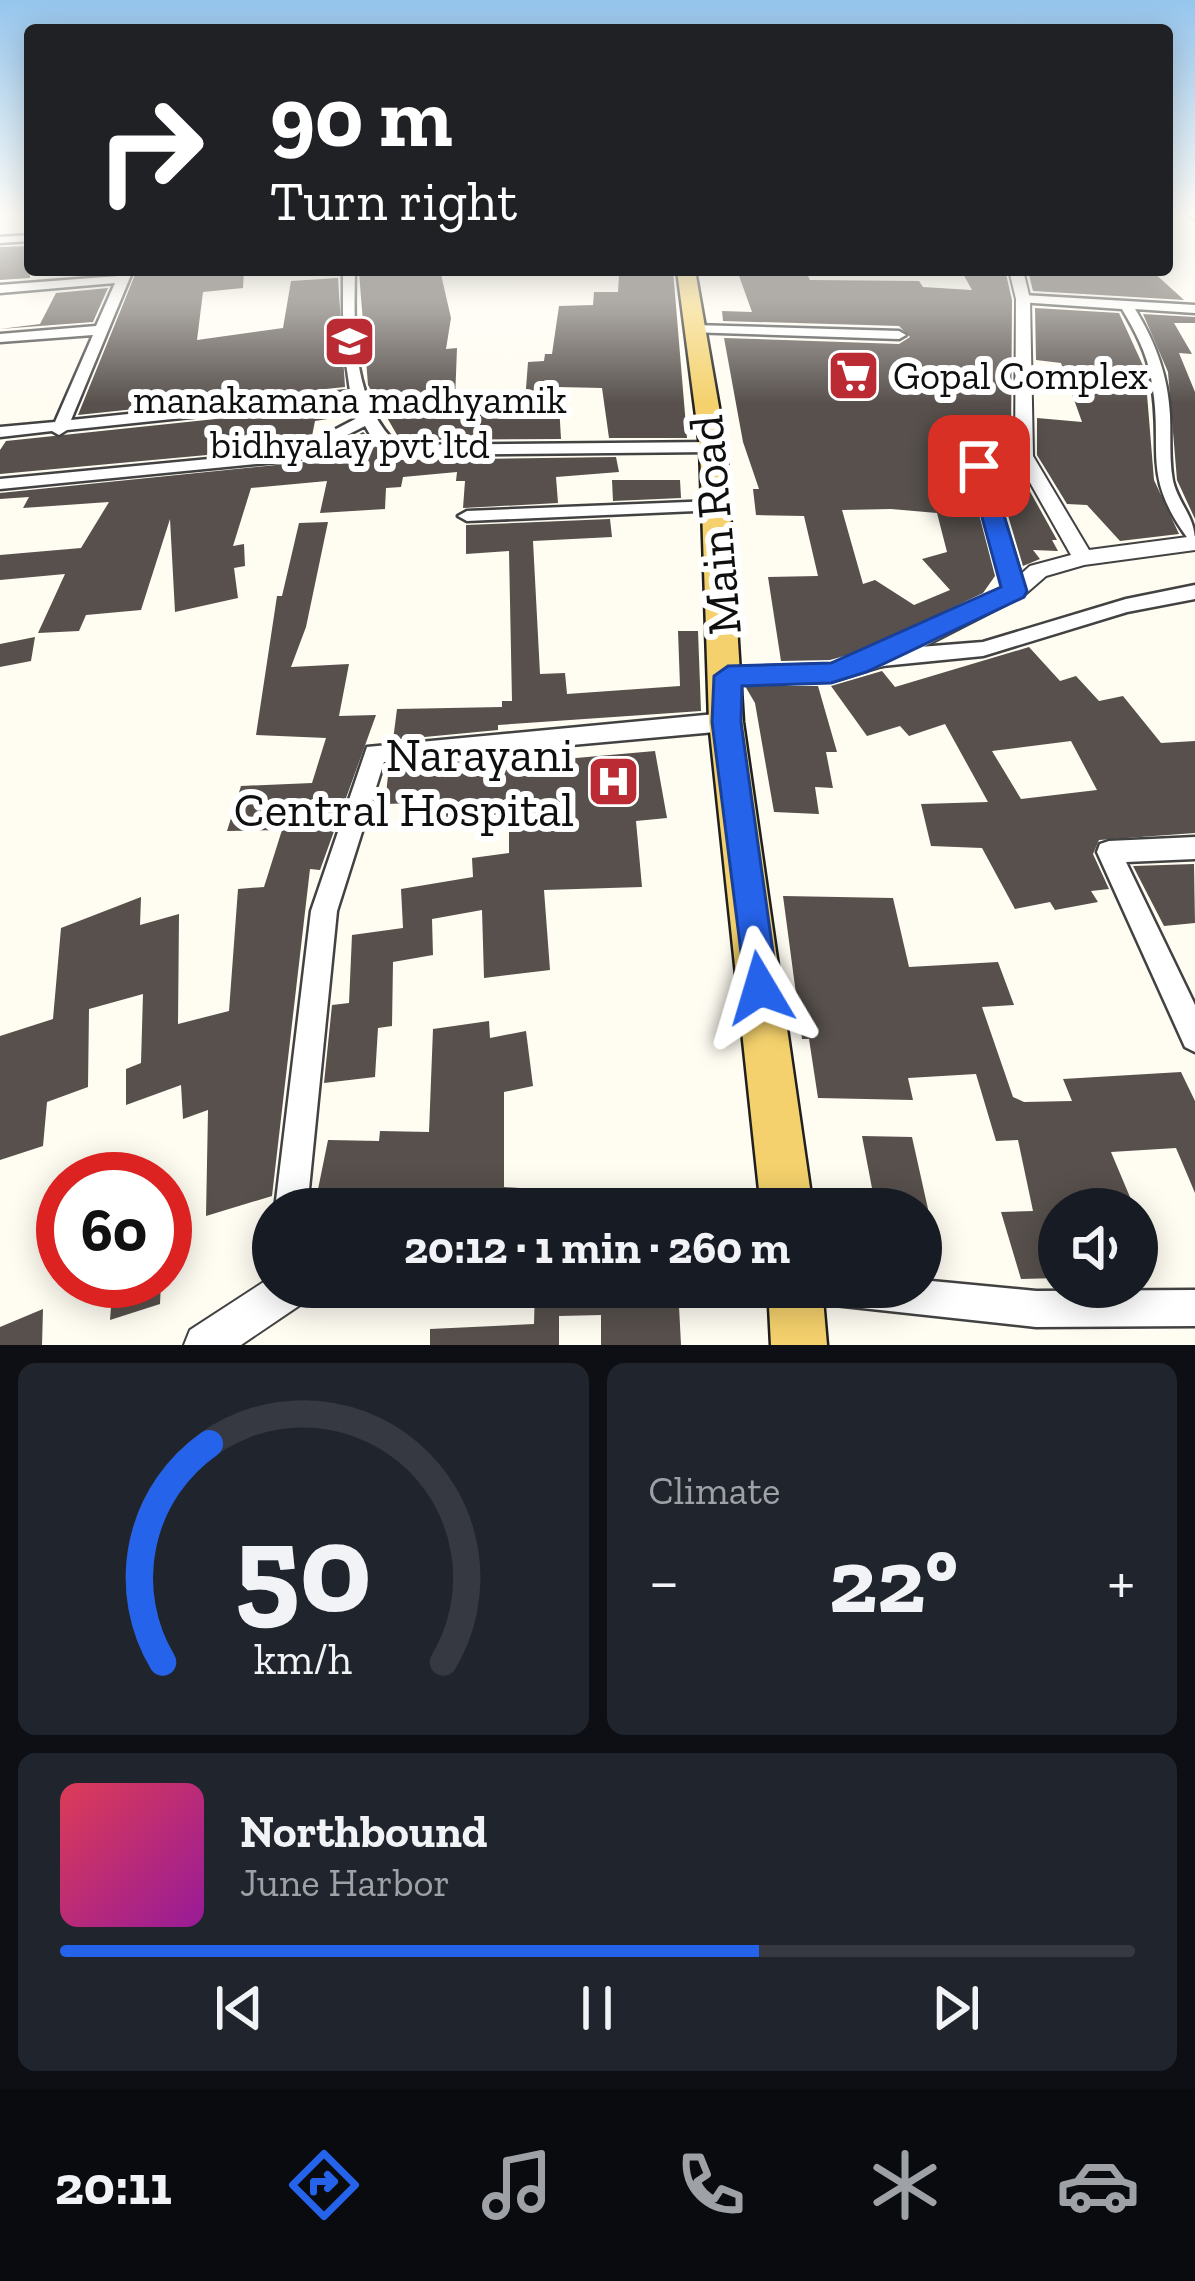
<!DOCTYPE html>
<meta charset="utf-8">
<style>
:root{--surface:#171b24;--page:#20242c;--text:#f1f3f6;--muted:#9ea1a6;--line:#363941;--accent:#2563eb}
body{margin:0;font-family:"Zilla Slab",serif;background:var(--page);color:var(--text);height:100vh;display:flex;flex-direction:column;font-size:45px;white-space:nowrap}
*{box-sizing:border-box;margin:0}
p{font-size:39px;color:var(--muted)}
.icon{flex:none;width:66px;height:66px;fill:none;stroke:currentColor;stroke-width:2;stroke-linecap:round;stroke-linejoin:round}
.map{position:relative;height:1345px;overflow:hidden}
.sheet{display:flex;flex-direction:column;gap:18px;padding:18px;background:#0d0f14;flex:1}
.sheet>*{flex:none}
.hud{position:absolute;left:24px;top:24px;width:1149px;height:252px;border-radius:12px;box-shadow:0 6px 30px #0003;background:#202124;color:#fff;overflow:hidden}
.tools{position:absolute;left:1038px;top:1188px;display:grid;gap:24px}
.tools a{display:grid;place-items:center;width:120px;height:120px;border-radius:50%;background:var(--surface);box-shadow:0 6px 30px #0003;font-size:60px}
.speed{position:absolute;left:36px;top:1152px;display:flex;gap:24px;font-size:60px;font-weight:700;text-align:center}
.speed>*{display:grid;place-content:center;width:156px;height:156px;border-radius:50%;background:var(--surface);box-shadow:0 6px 30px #0003;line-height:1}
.speed .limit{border:18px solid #d22;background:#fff;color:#111}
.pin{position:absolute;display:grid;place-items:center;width:102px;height:102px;color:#fff;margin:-51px;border-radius:24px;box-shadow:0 6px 18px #0006}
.me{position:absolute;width:132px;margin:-66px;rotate:353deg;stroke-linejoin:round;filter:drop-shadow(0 0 9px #0008)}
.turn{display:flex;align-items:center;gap:42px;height:252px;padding:0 48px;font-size:54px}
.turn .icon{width:156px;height:156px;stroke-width:2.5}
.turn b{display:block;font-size:84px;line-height:102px}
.big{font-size:90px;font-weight:700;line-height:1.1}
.sheet .widget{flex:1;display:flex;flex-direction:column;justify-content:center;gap:18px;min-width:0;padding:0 42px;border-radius:18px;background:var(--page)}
.sheet .dial{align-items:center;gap:0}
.dial svg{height:312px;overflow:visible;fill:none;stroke:var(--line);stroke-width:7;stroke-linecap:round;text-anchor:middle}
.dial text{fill:var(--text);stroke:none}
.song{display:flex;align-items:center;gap:36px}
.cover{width:144px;height:144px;border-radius:18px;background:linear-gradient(135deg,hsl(350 70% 55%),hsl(300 70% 35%))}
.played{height:12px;border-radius:6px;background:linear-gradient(90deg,var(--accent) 65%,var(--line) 65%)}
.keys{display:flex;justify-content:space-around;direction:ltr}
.heat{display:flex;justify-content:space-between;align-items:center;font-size:66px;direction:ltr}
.sheet .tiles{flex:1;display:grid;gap:18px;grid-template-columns:1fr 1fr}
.widget:last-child{grid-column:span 2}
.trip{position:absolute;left:252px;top:1188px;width:690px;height:120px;border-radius:60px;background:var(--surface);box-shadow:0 6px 30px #0003;font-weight:700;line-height:120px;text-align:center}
.menu{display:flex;height:192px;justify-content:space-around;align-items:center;background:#090b0e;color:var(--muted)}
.menu .icon{width:84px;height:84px}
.menu .selected{color:var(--accent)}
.menu b{font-size:54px;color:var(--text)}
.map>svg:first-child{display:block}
.building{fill:#57504c;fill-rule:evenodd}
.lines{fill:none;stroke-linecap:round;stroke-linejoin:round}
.minor-casing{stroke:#424242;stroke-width:5}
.tertiary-casing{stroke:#424242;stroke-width:4}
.primary-casing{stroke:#202020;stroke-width:5}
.minor{fill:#fff;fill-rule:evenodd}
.tertiary{fill:#fff;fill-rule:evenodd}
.primary{fill:#f4d16c;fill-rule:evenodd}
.route{fill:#2563eb;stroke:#184099;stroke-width:3}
.labels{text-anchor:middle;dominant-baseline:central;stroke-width:12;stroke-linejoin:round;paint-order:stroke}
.far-poi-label{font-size:39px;fill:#0f0f0f;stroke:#fff;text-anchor:start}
.street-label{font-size:48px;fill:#0f0f0f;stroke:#fff}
.poi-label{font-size:48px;fill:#0f0f0f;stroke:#fff;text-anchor:end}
</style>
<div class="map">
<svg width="1195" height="1345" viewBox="0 0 1195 1345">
<rect width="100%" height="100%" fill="#fffcf2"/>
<!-- building -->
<path class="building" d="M 30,246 L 30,278 L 0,280 L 0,247 Z
M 137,270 L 244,270 L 243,288 L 203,292 L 197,340 L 283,328 L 291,281 L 338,278 L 345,387 L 78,415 Z
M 440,270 L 451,318 L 446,349 L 457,348 L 455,400 L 476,399 L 476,405 L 525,402 L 528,362 L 544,361 L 545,354 L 552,354 L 559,306 L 593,305 L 594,292 L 618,292 L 619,275 L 673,270 L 687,438 L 609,438 L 602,388 L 558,387 L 561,439 L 400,440 L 368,385 L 359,272 Z
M 805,270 L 810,280 L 919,281 L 923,287 L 972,290 L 961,270 L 1005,270 L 1012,300 L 1011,448 L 971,458 L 966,464 L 995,576 L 983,593 L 865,650 L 830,660 L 781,661 L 768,577 L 818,576 L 804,516 L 756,515 L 753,489 L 759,489 L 743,442 L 724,338 L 899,344 L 910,337 L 899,326 L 723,321 L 722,311 L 752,312 L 738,273 ZM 891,509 L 937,513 L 947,552 L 922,559 L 950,590 L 914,605 L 875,580 L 863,584 L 842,510 Z
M 1028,270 L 1151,270 L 1184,300 L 1033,291 Z
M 108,288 L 93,322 L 0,329 L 40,324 L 56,293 Z
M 1035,308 L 1119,313 L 1145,370 L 1154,480 L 1179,534 L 1120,541 L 1087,505 L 1067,504 L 1037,455 L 1037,418 L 1082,422 L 1061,363 L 1036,360 Z
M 1143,314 L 1195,317 L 1195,323 L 1174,323 L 1192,354 L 1179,353 L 1195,392 L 1195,519 L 1177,480 L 1168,372 Z
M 350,405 L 353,415 L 315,421 L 312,436 L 293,447 L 0,474 L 0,450 L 6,441 Z
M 363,432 L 394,460 L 616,457 L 619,472 L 556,477 L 558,503 L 463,508 L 465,481 L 456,481 L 457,472 L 403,477 L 401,487 L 386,488 L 385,509 L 320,513 L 327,481 L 251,488 L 233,546 L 244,544 L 245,566 L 234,568 L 238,598 L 175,612 L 170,519 L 141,610 L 86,615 L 79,631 L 38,633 L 65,574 L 0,580 L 0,555 L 81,548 L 109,502 L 23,508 L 29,497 L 0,499 L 0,493 L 345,458 L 352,456 L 354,437 Z
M 1017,468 L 1057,540 L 1052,540 L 1058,551 L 1033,550 L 1040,559 L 1023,566 L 995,472 Z
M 612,480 L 680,480 L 681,498 L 613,501 Z
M 610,519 L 612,537 L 533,541 L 540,674 L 565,673 L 567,694 L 680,686 L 678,631 L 698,631 L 701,711 L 498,725 L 498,730 L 393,740 L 397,709 L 502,707 L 502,701 L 512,701 L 509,551 L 466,554 L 466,525 Z
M 328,522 L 306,627 L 291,667 L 349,664 L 339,716 L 376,715 L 320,870 L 310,869 L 272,1196 L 206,1216 L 208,1110 L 183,1119 L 181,1085 L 126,1105 L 126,1069 L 141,1063 L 143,994 L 89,1009 L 88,1087 L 47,1102 L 43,1146 L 0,1160 L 0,1036 L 53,1019 L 61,928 L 141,897 L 140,925 L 179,914 L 178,1024 L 229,1011 L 238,889 L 264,887 L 282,830 L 227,831 L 241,786 L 312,783 L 326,738 L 256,735 L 277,596 L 282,596 L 299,523 Z
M 35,637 L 31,661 L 0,667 L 0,644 Z
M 1029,647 L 1060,681 L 1076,676 L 1099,701 L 1123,696 L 1161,743 L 1195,741 L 1195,833 L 1099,840 L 1093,854 L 1109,889 L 1091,891 L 1098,902 L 1055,910 L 1050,902 L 1015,909 L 982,848 L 931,846 L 921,804 L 988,802 L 945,724 L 909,736 L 900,726 L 867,736 L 831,686 L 882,671 L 895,687 ZM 1071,741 L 1097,790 L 1021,799 L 992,751 Z
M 745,686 L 818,686 L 837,752 L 826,752 L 833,788 L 815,787 L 819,814 L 774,812 L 755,703 Z
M 655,751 L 667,818 L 636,821 L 642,887 L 544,890 L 550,970 L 484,978 L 482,910 L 432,919 L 433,955 L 393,962 L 392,1026 L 378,1028 L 375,1077 L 324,1083 L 332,1005 L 349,1003 L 352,935 L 403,928 L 401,889 L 473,877 L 472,858 L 509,853 L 509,814 L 443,818 L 444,802 L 385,804 L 389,766 L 497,756 L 497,765 Z
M 1194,864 L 1195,923 L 1164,926 L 1133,866 Z
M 783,896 L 893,898 L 909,967 L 998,962 L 1014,1005 L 982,1007 L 1013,1097 L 1024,1102 L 1072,1101 L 1063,1079 L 1181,1072 L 1195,1101 L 1195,1193 L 1176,1148 L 1111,1152 L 1135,1209 L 1059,1209 L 1059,1278 L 1021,1279 L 1001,1212 L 1033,1211 L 1018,1140 L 996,1141 L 976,1074 L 908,1078 L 913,1100 L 818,1098 L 809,1039 L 802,1039 Z
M 489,1021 L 490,1038 L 526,1031 L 533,1086 L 504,1092 L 504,1187 L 520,1188 L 518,1209 L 314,1209 L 328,1140 L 379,1141 L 380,1131 L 429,1132 L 433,1029 Z
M 862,1136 L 912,1137 L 928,1209 L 876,1209 Z
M 113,1281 L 161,1281 L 160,1304 L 110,1320 Z
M 535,1287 L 684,1287 L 686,1306 L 679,1306 L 681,1345 L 601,1345 L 601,1315 L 559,1316 L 559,1345 L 430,1345 L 430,1329 L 534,1324 Z
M 43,1309 L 42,1345 L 0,1345 L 0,1327 Z"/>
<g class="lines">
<defs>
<path id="minor" d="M 1188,215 L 1195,215 L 1195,220 Z
M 30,235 L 30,241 L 0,243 L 0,237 Z
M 121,270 L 133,270 L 71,420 L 350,391 L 343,342 L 343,270 L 355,270 C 354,330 351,401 398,445 L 713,442 L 721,447 L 713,452 L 394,455 L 372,438 L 365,426 L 298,460 L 0,489 L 0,479 L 294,451 L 359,417 L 353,400 L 67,430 L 59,435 L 52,431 L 0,437 L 0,427 L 55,422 L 93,335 L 0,342 L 0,334 L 96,326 L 115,283 L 0,293 L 0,285 L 118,276 Z
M 1023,295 L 1195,305 L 1195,313 L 1135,309 C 1156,343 1168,376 1170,415 C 1171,437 1169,460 1173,481 C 1179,505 1195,516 1195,542 L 1189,540 C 1139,473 1165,450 1151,378 C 1147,353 1135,331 1122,309 L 1019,302 L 1017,299 Z
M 694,325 L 899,331 L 906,335 L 899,339 L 689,332 L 689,326 Z
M 713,501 L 719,502 L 719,510 L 467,521 L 458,516 L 467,511 Z
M 1195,585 L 1195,599 L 1127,612 L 983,656 L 882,666 L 872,658 L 882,650 L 983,642 L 1126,599 Z
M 726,713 L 734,716 L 737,722 L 734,728 L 726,731 L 384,762 L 337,911 L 307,1209 L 275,1209 L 311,911 L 367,747 Z
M 1195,837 L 1195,859 L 1126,862 L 1195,1005 L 1195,1052 L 1185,1047 L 1097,852 L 1100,844 L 1109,841 Z
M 921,1280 L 1036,1291 L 1195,1290 L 1195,1326 L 1036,1327 L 825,1304 L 813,1299 L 808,1287 L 921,1287 Z"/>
<path id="tertiary" d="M 1009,270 L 1023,270 L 1030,299 L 1033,456 L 1089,550 L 1195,536 L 1195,550 L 1084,565 L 1046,576 L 1023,596 L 890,664 L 831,682 L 719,682 L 716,676 L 728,667 L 831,664 L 874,652 L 1003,588 L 970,466 L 972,462 L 1015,452 L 1016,299 ZM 1019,463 L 1071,555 L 1030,566 L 1021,574 L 989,469 Z
M 273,1276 L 273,1287 L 312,1287 L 306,1301 L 241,1345 L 184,1345 L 190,1330 Z"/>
<path id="primary" d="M 677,270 L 695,270 L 726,447 L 743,722 L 813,1209 L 761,1209 L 709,722 L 700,447 Z
M 768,1287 L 822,1287 L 827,1345 L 771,1345 Z"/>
</defs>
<!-- minor casing -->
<use href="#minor" class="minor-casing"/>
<!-- tertiary casing -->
<use href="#tertiary" class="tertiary-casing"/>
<!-- primary casing -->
<use href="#primary" class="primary-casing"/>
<!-- minor -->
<use href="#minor" class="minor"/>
<!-- tertiary -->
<use href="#tertiary" class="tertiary"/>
<!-- primary -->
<use href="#primary" class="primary"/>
</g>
<!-- sky -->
<linearGradient id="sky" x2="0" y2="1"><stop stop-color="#95c5ed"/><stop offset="0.53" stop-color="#fffef9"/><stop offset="1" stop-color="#fffef9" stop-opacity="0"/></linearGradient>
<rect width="1195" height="404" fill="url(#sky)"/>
<!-- route -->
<path class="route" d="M 979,460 L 989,466 L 1027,591 L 1024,597 L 866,672 L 831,683 L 742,686 L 741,722 L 778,988 L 772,1000 L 760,1006 L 747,1000 L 712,722 L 714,676 L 728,666 L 831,663 L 1001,587 L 968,466 Z"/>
<!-- icons -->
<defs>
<symbol id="school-square" viewBox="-11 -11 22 22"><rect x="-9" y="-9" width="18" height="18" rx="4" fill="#bb2b33" stroke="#fff"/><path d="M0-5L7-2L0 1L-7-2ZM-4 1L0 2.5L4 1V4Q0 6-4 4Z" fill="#fff"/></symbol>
<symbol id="supermarket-square" viewBox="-11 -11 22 22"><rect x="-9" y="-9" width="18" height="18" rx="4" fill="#bb2b33" stroke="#fff"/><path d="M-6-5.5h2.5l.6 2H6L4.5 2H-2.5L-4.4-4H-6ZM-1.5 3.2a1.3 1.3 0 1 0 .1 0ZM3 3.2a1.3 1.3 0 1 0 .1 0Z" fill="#fff"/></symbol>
<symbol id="hospital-square" viewBox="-11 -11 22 22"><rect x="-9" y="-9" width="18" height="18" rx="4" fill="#bb2b33" stroke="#fff"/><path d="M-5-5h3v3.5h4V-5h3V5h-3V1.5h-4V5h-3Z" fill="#fff"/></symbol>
</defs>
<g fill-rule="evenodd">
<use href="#school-square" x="320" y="312" width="59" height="59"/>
<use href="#supermarket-square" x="824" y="346" width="59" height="59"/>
<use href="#hospital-square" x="584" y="752" width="59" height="59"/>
</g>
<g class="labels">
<!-- far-poi labels -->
<g class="far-poi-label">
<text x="893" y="375">Gopal Complex</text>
<text x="350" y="399" text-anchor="middle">manakamana madhyamik<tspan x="350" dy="45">bidhyalay pvt ltd</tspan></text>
</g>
<!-- street labels -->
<g class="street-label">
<text transform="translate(715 525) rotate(-95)">Main Road</text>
</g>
<!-- poi labels -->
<g class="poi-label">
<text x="574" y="754">Narayani<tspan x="574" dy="55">Central Hospital</tspan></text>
</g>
</g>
</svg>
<div class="tools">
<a><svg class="icon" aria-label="sound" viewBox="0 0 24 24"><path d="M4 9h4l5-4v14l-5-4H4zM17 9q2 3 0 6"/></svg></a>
</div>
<div class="speed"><div class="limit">60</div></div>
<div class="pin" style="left:979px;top:466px;background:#d93025"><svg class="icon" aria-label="arrive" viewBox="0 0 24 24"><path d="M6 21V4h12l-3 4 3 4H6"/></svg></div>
<svg class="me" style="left:760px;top:988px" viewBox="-20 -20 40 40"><path d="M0-17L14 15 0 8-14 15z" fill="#2563eb" stroke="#fff" stroke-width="4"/></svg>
<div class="trip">20:12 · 1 min · 260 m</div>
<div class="hud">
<div class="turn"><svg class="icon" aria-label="right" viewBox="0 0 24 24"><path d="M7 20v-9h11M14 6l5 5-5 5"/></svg><div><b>90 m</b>Turn right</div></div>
</div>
</div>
<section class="sheet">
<div class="tiles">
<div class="widget dial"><svg viewBox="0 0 100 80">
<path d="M14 69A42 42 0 1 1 86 69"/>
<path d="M14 69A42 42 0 0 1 26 13" stroke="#2563eb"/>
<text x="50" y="56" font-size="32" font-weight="700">50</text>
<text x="50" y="72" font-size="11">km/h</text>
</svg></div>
<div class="widget"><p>Climate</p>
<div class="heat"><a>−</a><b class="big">22°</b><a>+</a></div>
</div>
<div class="widget">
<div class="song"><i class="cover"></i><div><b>Northbound</b><p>June Harbor</p></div></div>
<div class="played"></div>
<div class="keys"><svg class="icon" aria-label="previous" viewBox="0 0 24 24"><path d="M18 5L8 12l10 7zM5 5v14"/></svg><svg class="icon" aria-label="pause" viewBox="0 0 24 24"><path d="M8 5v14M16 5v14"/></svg><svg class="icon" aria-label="next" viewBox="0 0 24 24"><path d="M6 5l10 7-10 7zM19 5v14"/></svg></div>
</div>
</div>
</section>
<nav class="menu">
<b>20:11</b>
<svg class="icon selected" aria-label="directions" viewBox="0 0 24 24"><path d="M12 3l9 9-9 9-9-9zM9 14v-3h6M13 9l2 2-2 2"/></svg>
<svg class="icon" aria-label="music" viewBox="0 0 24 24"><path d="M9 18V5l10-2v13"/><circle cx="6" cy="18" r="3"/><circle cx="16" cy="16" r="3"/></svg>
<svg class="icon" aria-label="phone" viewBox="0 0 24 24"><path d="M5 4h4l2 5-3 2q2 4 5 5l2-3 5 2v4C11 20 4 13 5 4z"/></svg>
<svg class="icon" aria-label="climate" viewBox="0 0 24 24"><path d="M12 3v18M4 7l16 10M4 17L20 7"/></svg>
<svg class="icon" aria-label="car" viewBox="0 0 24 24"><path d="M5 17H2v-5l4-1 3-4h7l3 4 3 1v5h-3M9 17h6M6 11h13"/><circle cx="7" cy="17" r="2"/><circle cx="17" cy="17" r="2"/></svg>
</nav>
